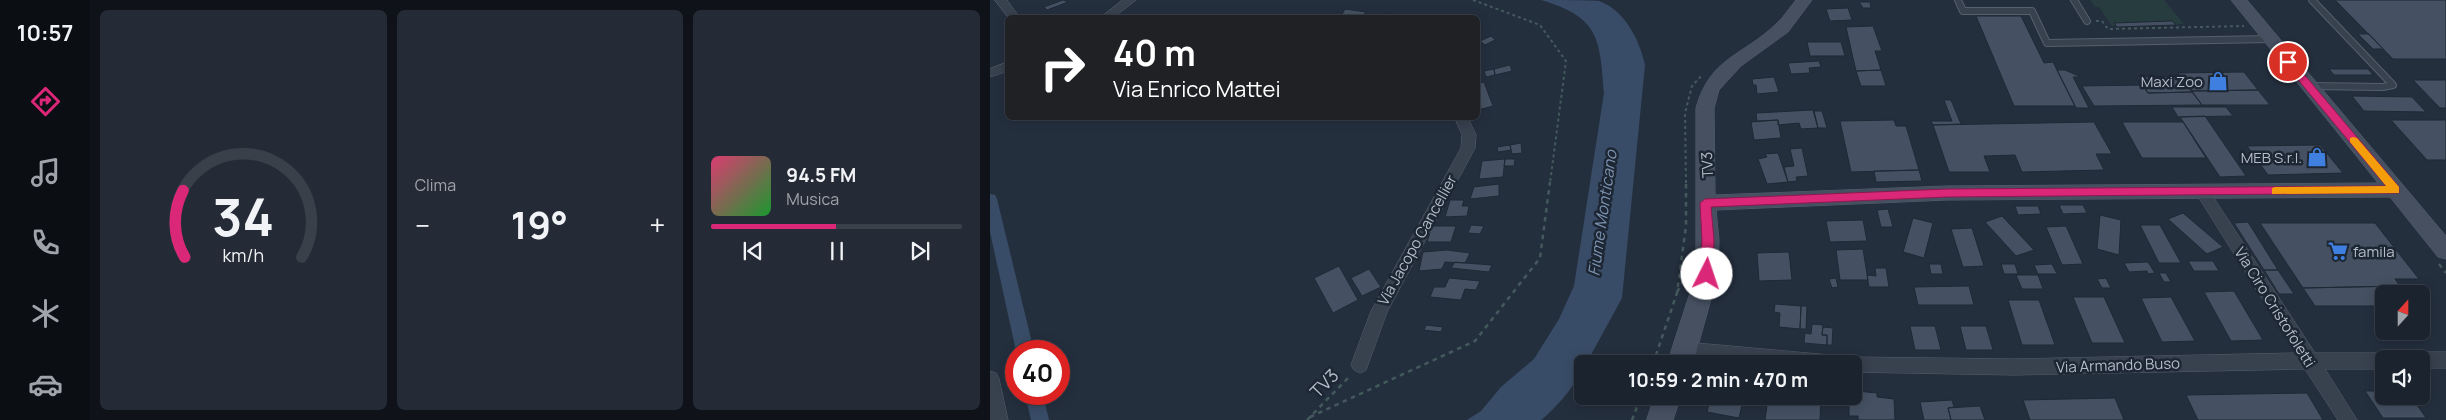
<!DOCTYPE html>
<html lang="it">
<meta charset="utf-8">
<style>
:root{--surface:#1b232e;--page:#242b36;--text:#f1f3f6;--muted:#a0a4aa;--line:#39404a;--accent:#db2777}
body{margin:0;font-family:Manrope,sans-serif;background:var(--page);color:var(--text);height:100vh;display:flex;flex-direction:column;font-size:19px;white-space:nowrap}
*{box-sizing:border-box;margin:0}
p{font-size:16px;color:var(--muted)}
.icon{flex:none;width:28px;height:28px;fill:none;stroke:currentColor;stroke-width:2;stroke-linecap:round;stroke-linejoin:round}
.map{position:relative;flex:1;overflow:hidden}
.side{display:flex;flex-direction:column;gap:10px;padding:10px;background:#0f1319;width:900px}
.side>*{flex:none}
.hud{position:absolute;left:15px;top:15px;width:475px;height:105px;border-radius:8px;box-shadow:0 2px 12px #0003,0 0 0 1px var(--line);background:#202124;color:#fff;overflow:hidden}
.needle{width:32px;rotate:21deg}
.tools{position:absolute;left:1385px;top:285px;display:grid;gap:10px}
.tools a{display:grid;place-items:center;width:55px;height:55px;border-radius:8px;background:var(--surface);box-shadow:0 2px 12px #0003,0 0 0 1px var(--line);font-size:25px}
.speed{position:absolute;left:15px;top:340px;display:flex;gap:10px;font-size:25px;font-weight:700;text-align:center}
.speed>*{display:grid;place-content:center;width:65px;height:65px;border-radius:50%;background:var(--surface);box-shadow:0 2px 12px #0003,0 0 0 1px var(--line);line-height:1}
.speed .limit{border:8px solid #d22;background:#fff;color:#111}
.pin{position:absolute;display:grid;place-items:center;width:42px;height:42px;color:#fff;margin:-21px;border:2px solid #fff;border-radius:50%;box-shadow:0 1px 5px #0007}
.me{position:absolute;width:55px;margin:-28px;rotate:4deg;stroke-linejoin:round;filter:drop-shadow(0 0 4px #0008)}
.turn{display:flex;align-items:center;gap:18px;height:105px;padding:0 25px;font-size:22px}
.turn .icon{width:65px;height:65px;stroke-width:2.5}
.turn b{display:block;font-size:35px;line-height:42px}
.big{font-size:38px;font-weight:700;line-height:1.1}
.side .tile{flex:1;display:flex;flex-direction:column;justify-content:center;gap:8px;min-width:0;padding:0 18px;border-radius:8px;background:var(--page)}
.side .dial{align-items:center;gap:0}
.dial svg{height:130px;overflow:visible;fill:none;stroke:var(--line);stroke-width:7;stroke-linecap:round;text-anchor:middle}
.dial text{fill:var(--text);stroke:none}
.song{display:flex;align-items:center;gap:15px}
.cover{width:60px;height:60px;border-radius:8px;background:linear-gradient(135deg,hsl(340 70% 55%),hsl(130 70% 35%))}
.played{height:5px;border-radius:2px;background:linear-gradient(90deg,var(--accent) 50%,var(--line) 50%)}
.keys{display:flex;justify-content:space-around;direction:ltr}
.heat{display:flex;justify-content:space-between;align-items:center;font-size:28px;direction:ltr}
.side .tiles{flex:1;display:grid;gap:10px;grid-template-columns:repeat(3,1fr)}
.trip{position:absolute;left:584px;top:355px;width:288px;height:50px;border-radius:8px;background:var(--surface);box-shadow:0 2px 12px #0003,0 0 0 1px var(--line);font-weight:700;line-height:50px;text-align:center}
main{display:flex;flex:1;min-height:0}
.menu{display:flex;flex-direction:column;width:90px;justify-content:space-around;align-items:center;background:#0b0e12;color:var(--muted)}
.menu .icon{width:35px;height:35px}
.menu .on{color:var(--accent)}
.menu b{font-size:22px;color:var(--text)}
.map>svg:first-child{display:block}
.green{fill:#263c3f}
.water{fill:#394c67}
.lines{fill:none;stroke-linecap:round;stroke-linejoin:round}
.canal{fill:#394c67;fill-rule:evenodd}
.building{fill:#455162;stroke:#1f2835}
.lane-casing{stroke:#565f6c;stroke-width:8}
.street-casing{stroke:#565f6c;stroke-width:1}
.secondary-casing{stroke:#565f6c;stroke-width:1}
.path-far1{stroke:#44595c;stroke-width:2;stroke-dasharray:3 3;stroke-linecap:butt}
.path{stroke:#44595c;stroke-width:2.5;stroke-dasharray:4.5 4.5;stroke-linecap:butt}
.lane{stroke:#38414e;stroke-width:6}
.street{fill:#38414e;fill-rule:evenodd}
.secondary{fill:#465061;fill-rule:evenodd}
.route{fill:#db2777;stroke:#8e194d}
.slow{fill:#f59e0b}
.labels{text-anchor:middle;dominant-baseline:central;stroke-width:5;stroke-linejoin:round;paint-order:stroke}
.poi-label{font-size:15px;fill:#b4bcc9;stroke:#1d2633;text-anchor:end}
.street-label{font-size:15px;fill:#b4bcc9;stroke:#1d2633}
.water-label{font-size:16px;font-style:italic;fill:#7c92b1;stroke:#1d2633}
.near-street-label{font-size:18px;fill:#b4bcc9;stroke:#1d2633}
</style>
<main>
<nav class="menu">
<b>10:57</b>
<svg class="icon on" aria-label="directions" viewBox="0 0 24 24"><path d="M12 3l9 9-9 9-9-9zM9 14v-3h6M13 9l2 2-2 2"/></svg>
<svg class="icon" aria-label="music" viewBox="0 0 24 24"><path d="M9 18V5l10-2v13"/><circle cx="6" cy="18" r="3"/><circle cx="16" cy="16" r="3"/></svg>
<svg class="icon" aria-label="phone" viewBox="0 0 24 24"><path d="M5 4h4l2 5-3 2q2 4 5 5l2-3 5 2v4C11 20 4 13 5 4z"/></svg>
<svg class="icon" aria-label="climate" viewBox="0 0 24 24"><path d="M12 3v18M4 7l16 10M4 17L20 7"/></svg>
<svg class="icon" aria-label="car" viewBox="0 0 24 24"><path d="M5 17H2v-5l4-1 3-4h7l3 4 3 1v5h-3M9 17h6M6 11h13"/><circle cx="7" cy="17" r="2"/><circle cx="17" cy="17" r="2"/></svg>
</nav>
<section class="side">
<div class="tiles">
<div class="tile dial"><svg viewBox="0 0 100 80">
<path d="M14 69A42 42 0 1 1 86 69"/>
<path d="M14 69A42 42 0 0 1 13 28" stroke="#db2777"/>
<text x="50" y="56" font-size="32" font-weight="700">34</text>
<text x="50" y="72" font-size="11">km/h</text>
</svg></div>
<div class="tile"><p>Clima</p>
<div class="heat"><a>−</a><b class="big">19°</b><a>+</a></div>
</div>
<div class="tile">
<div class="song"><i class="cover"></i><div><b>94.5 FM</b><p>Musica</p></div></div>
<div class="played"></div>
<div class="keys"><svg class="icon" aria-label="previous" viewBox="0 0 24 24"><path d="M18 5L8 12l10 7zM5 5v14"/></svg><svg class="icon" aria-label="pause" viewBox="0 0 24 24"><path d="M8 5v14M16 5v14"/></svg><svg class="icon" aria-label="next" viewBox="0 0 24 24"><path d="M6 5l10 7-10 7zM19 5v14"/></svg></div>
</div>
</div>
</section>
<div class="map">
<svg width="1456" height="420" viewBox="0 0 1456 420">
<rect width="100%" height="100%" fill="#242f3e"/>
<!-- green -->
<path class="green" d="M 1100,0 L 1174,0 L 1194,24 L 1122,26 L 1109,7 L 1105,7 Z"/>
<!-- water -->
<path class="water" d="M 551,0 C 564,0 599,0 609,1 C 635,10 650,41 655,65 L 632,298 L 596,364 L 592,364 C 592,380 564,410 551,420 L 477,420 L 491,411 L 511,387 L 544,359 L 569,319 L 584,286 L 614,93 C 610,38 609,17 551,0 Z"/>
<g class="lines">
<!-- canal -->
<path class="canal" d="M 0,194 L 5,195 L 7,199 L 44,351 L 26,351 L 0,232 Z
M 35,394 L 53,394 L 59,420 L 41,420 Z"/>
</g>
<!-- building -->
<path class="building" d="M 73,0 L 78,2 L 57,10 L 54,7 Z
M 1345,0 L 1456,0 L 1456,59 L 1403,59 Z
M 869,2 L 880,2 L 881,8 L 873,8 Z
M 858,8 L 862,20 L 840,21 L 836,9 Z
M 355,9 L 376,12 L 371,18 L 350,18 Z
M 397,14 L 419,16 L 393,18 Z
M 986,16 L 1031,16 L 1054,63 L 1063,62 L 1085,106 L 1024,106 Z
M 1182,21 L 1186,25 L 1127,27 L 1124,23 Z
M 883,26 L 892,51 L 885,51 L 891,70 L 866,71 L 856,27 Z
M 1368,34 L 1379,34 L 1393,49 L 1383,49 Z
M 501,36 L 505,40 L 495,45 L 490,41 Z
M 817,42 L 851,42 L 855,56 L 820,56 Z
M 829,61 L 831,67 L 819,68 L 820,73 L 801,74 L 798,63 Z
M 520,65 L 522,71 L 505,75 L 504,69 Z
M 504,69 L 505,75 L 496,77 L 494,71 Z
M 1339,69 L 1378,69 L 1383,75 L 1344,75 Z
M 891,70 L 896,86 L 871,86 L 866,71 Z
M 1067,70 L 1075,70 L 1091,77 L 1083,77 L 1099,108 L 1086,108 Z
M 1254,72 L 1268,90 L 1202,91 L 1188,73 Z
M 1190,76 L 1202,92 L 1158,93 L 1147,77 Z
M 784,77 L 789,92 L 767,94 L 766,85 L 763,85 L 762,79 Z
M 489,80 L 490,83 L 494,82 L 503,106 L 488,110 L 488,81 Z
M 1423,80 L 1456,80 L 1456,108 L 1450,108 Z
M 1153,85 L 1158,93 L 1202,92 L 1212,105 L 1104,106 L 1092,86 Z
M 1268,90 L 1280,105 L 1212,105 L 1202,91 Z
M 1362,96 L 1422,97 L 1436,112 L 1374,111 Z
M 954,100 L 961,100 L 971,124 L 943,125 L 941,121 L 962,121 Z
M 1182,107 L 1236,107 L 1243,116 L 1188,117 Z
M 823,110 L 828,128 L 811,129 L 809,123 L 788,125 L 788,120 L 767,121 L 766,113 Z
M 824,111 L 832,111 L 837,128 L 828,128 Z
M 1215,116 L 1256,176 L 1230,177 L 1190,117 Z
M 788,120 L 791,138 L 764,140 L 761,122 Z
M 904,120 L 906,126 L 916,126 L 929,170 L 861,172 L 850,121 Z
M 1401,120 L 1456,120 L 1456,160 L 1437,160 Z
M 1104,122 L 1122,154 L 1106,154 L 1114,170 L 1032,172 L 1025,155 L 994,156 L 1000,172 L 959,172 L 943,125 Z
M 1132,122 L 1193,122 L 1216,158 L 1152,158 Z
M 531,143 L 532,153 L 522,154 L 520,145 Z
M 520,145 L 521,150 L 508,152 L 507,147 Z
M 1330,145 L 1353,173 L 1278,175 L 1257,146 Z
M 812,148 L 818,176 L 806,177 L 807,181 L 798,182 L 794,167 L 804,166 L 800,149 Z
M 788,153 L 798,182 L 777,184 L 768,159 L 777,157 L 775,154 Z
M 515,159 L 525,159 L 524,166 L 514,166 Z
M 515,159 L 513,177 L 489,179 L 492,161 Z
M 929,170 L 932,181 L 886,182 L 884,171 Z
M 509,184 L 509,196 L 480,199 L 484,187 Z
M 460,200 L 474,200 L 472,206 L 479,206 L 477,216 L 455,217 Z
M 1069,205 L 1093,205 L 1097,213 L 1073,214 Z
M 1025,206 L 1048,206 L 1051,214 L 1028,215 Z
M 898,209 L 903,227 L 891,227 L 887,210 Z
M 1193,213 L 1233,247 L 1217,254 L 1178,219 Z
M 1110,215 L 1131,220 L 1129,255 L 1107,249 Z
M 1012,216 L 1044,250 L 1026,256 L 995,222 Z
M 923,218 L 943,223 L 934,258 L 913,252 Z
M 873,220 L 877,241 L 840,242 L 836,221 Z
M 1258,222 L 1288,270 L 1274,270 L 1244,223 Z
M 1270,223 L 1385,223 L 1429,279 L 1405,279 L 1410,286 L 1313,288 Z
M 481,225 L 494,226 L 490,234 L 478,233 Z
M 1150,225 L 1170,225 L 1191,263 L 1169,263 Z
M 442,226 L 466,226 L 461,242 L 437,242 Z
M 1076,226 L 1093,264 L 1072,265 L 1056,227 Z
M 982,228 L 994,266 L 973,267 L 961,229 Z
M 873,249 L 878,280 L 850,280 L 846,250 Z
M 457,250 L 480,253 L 475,263 L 455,262 L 452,269 L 429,271 L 433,252 Z
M 799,252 L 802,280 L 769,281 L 767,253 Z
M 1198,261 L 1223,261 L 1229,271 L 1204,271 Z
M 465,262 L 475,263 L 502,265 L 499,272 L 461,268 Z
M 1158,262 L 1165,273 L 1158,274 L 1157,271 L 1139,272 L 1134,263 Z
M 939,264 L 951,264 L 953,274 L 941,274 Z
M 1011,264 L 1025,264 L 1028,274 L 1014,274 Z
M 1062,264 L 1067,274 L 1048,274 L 1044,265 Z
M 349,266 L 368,300 L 343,313 L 324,278 Z
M 885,268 L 896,268 L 899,287 L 879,287 L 877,275 L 886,276 Z
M 379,269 L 391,287 L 372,296 L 361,278 Z
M 1274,270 L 1288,270 L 1304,294 L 1289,294 Z
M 1169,273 L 1176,273 L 1181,282 L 1174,282 Z
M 1026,275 L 1048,275 L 1053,289 L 1032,289 Z
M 459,278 L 490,281 L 486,290 L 475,289 L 471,300 L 440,297 L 444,287 L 455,287 Z
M 846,278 L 848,287 L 842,288 L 839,279 Z
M 1116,278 L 1121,288 L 1112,288 L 1107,279 Z
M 979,286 L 984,305 L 928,305 L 924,287 Z
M 1410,286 L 1419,286 L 1425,294 L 1394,294 L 1394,306 L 1325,306 L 1313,288 Z
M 1244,291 L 1273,340 L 1241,341 L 1214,292 Z
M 1083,297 L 1114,297 L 1135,343 L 1102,343 Z
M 1181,297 L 1205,341 L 1172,342 L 1151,298 Z
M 1018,300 L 1049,300 L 1065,345 L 1032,345 Z
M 785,304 L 811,306 L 810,329 L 789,327 L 790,313 L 784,312 Z
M 811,306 L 817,306 L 816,329 L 810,329 Z
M 822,324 L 833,325 L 832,335 L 837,335 L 837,345 L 814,343 L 815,333 L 821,334 Z
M 436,325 L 453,327 L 451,332 L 434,330 Z
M 920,326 L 945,326 L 951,350 L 925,350 Z
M 970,326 L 996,326 L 1003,350 L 976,350 Z
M 833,327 L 843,328 L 842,345 L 837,345 L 837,335 L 832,335 Z
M 866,391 L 887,393 L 887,397 L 904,399 L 905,420 L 868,420 L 868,416 L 859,416 L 859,399 L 866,400 Z
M 1375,391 L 1394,391 L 1394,396 L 1421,396 L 1436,418 L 1393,418 Z
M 1317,393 L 1333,420 L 1208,420 L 1196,395 Z
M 721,396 L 754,396 L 749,418 L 717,412 Z
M 809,396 L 831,396 L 830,420 L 775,420 L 778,398 L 809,402 Z
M 1125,398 L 1134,420 L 1040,420 L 1033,400 Z
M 962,400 L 964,407 L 958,408 L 961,420 L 934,420 L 930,402 Z
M 990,406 L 995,420 L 961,420 L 958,408 Z"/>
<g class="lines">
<defs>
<path id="lane" d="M 968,0 L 973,11 L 1042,11 L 1057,43 L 1280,39
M 1084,0 L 1097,21
M 1320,86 L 1393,87 L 1403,85 L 1322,0"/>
<path id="street" d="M 5,0 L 17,0 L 30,18 L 19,18 Z
M 133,0 L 146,0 L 123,18 L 110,18 Z
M 18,62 L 18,71 L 0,77 L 0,69 Z
M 465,118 L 478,118 L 486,135 L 485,148 L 397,312 L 376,370 L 370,373 L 364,370 L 361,365 L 381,311 L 471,148 L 472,135 Z
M 1213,188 L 1218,189 L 1325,353 L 1394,353 L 1400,356 L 1402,359 L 1394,359 L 1394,369 L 1335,369 L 1367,420 L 1348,420 L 1315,369 L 1024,375 L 862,372 L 862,364 L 775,364 L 695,356 L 689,354 L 686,349 L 689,344 L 695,342 L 862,357 L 1024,359 L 1306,353 L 1206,193 L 1208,189 Z
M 1431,352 L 1456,352 L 1456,368 L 1431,368 L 1431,359 L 1423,359 L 1425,355 Z
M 0,371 L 6,373 L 9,379 L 18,420 L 0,420 Z"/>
<path id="secondary" d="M 806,0 L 822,0 L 798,32 L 751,66 L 729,90 L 724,108 L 725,195 L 957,186 L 1388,183 L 1241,0 L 1257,0 L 1456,236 L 1456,259 L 1448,257 L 1400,197 L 957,200 L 726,210 L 729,240 L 728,274 L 703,364 L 677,364 L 706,274 L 706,108 C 720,57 753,56 786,24 C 794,17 799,8 806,0 Z
M 665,396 L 691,396 L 683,420 L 657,420 Z"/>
</defs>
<!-- lane casing -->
<use href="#lane" class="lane-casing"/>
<!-- street casing -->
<use href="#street" class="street-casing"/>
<!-- secondary casing -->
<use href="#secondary" class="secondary-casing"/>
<!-- path-far1 -->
<path class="path-far1" d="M 483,0 L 550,25 L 576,61 L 560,183
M 1106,21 L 1112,21 L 1118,29 L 1254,26
M 696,183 L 695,113 L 702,86 L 713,74"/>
<!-- path -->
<path class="path" d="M 1449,264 L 1456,273
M 687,292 L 697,275
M 663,364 L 687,293 L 696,226 L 696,182
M 320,417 L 485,341 L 550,258 L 560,182
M 317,420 L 361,375
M 642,420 L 651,396"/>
<!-- lane -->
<use href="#lane" class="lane"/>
<!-- street -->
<use href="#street" class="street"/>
<!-- secondary -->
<use href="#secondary" class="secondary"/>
</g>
<!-- route -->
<path class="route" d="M 1298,59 L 1302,60 L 1409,187 L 1409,193 L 957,197 L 721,207 L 724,240 L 723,274 L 717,279 L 710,274 L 712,240 L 710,203 L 715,199 L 957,189 L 1396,186 L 1295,64 L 1295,60 Z"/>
<!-- slow -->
<path class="slow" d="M 1363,137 L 1367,138 L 1409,187 L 1409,193 L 1282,194 L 1282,188 L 1285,187 L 1396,186 L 1360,142 L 1360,138 Z"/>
<!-- icons -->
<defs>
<symbol id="shop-bare" viewBox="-9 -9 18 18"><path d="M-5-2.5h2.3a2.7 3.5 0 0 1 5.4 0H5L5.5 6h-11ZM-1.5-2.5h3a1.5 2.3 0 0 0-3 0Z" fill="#3f7fe0" stroke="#1d2633" stroke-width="2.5" paint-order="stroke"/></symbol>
<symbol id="supermarket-bare" viewBox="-9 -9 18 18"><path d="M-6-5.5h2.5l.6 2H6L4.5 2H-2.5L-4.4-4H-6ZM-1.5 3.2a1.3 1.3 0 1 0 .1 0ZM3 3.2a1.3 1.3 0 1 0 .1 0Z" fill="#3f7fe0" stroke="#1d2633" stroke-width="2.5" paint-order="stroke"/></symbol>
</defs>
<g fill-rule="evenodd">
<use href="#shop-bare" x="1214" y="67" width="28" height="28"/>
<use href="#shop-bare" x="1313" y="143" width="28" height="28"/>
<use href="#supermarket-bare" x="1334" y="237" width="28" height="28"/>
</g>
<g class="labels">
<!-- poi labels -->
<g class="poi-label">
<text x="1213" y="81">Maxi Zoo</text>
<text x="1312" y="157">MEB S.r.l.</text>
<text x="1363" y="251" text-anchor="start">famila</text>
</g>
<!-- street labels -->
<g class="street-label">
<text transform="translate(717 165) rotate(-93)">TV3</text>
<text transform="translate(427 240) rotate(-61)">Via Jacopo Cancellier</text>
<text transform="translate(1285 307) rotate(58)">Via Ciro Cristofoletti</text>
<text transform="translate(1128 365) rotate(-2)">Via Armando Buso</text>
</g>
<!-- water labels -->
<g class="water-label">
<text transform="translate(612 213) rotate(-82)">Fiume Monticano</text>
</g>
<!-- near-street labels -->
<g class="near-street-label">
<text transform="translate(334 383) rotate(-46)">TV3</text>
</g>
</g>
</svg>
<div class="tools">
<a><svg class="needle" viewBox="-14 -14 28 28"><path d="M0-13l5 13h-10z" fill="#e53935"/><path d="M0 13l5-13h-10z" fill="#a0a4aa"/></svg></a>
<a><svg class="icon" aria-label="sound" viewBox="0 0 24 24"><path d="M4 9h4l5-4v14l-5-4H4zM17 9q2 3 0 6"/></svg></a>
</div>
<div class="speed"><div class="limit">40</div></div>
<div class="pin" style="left:1298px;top:62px;background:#d93025"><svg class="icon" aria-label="arrive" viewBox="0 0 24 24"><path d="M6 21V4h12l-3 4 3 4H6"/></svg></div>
<svg class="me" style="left:717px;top:274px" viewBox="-20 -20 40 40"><circle r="19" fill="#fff"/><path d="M0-13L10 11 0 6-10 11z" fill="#db2777"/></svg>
<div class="trip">10:59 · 2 min · 470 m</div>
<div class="hud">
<div class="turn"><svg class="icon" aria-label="right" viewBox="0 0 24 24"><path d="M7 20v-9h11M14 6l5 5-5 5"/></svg><div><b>40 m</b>Via Enrico Mattei</div></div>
</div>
</div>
</main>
